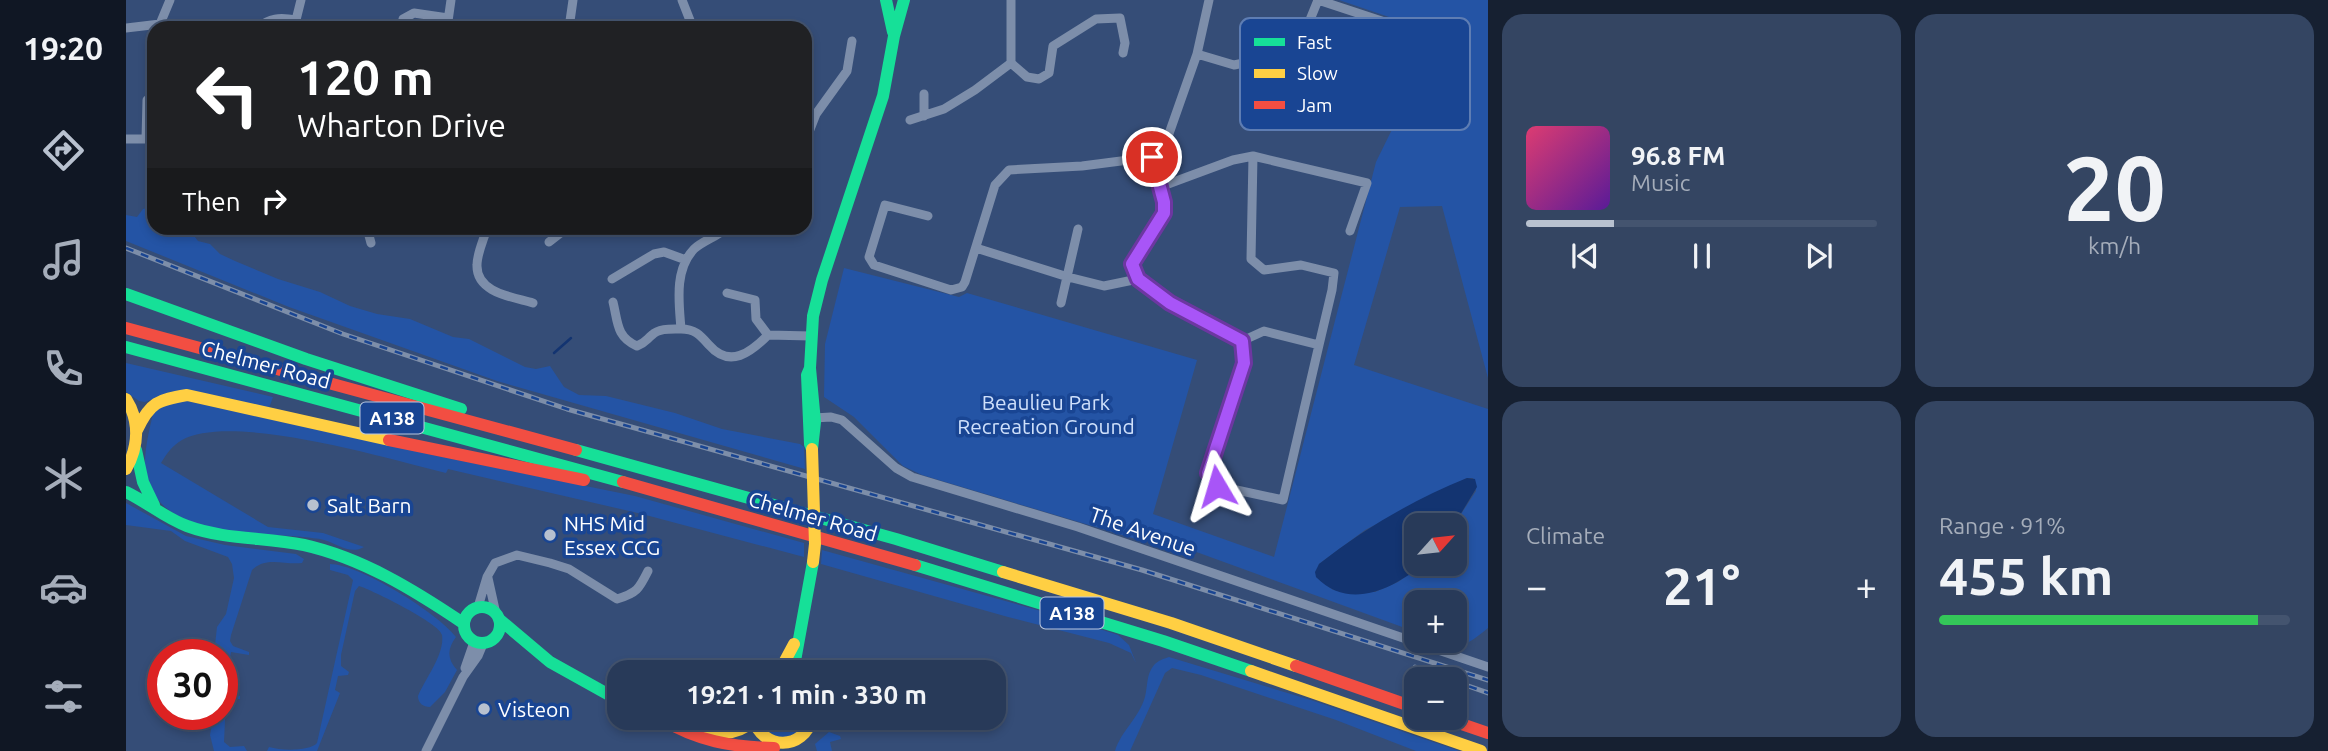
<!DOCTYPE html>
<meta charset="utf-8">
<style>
:root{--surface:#283a59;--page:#344562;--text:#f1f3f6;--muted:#a5adba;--line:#44546f;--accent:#b8c1cf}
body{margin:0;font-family:Ubuntu,sans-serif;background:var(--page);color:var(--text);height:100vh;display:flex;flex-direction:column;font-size:26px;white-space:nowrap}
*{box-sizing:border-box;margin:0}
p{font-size:23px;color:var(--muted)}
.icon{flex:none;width:38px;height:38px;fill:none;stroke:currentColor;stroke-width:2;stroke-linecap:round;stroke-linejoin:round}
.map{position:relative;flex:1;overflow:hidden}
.details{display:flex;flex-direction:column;gap:14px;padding:14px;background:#162031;width:840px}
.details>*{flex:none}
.banner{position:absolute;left:21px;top:21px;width:665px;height:214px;border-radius:21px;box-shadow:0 4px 10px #0003,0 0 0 2px var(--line);background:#202124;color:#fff;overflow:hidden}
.needle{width:46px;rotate:63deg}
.controls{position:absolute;left:1278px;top:513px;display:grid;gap:14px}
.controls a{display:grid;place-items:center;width:63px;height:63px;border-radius:14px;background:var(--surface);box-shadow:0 4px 10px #0003,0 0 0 2px var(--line);font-size:35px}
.speed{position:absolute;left:21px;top:639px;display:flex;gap:14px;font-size:35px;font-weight:700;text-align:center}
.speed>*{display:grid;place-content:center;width:91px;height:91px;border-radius:50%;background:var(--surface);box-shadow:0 4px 10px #0003,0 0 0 2px var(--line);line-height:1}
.speed .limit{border:10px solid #d22;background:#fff;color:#111}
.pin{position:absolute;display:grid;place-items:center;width:60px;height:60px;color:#fff;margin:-30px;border:4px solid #fff;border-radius:50%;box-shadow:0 2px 7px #0007}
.me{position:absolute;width:77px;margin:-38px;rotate:353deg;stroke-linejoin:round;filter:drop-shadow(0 0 5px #0008)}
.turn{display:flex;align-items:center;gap:24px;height:147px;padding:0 35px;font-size:32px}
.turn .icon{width:91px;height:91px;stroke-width:2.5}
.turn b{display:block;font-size:49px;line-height:60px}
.then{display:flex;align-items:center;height:66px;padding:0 35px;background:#0003;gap:14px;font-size:26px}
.big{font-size:52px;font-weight:700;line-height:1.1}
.details .widget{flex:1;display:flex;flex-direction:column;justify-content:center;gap:10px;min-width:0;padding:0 24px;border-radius:21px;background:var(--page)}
.details .dial{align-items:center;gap:0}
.dial b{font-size:91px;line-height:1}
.song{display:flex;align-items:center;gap:21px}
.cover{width:84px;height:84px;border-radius:10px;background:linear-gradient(135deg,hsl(340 70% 55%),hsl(270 70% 35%))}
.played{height:7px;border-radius:4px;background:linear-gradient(90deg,var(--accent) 25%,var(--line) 25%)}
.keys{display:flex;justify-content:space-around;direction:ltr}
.heat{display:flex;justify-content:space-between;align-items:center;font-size:38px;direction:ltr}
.charge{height:10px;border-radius:5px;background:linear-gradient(90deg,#34c759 91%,var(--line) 0)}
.details .tiles{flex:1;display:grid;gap:14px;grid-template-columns:repeat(2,1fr)}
.trip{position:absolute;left:481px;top:660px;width:399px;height:70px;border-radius:21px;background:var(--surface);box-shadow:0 4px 10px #0003,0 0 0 2px var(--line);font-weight:700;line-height:70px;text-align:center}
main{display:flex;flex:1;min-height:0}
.tabs{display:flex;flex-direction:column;width:126px;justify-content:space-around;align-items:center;background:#101724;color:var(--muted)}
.tabs .icon{width:49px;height:49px}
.tabs .current{color:var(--accent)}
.tabs b{font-size:32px;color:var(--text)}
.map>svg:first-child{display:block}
.green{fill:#2454a5;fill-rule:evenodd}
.water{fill:#133471}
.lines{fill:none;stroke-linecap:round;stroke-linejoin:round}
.stream{stroke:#133471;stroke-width:2.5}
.street{stroke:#7d8eaa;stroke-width:9}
.fast{stroke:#16e098;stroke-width:12}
.slow{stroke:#ffcf43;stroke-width:12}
.jam{stroke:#f24e42;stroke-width:12}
.rail-casing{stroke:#7d8ea9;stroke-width:5}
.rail{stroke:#194593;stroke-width:2.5;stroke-dasharray:8;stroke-linecap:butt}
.slow-bridge{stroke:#ffcf43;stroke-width:12}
.route-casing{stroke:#6d37a1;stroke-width:18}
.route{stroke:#a855f7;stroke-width:12}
.poi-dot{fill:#b8c1cf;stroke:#194593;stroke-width:2.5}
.labels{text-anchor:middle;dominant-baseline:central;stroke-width:7;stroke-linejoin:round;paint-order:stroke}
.shield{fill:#194593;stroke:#bac7df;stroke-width:2}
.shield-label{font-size:19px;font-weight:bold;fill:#fff}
.street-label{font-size:21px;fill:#fff;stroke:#194593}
.park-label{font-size:21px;fill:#cfe0fb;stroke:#194593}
.poi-label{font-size:21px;fill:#fff;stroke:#194593;text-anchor:start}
.key{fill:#194593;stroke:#5e7db3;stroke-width:2}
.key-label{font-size:19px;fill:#fff}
</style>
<main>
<nav class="tabs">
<b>19:20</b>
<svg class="icon current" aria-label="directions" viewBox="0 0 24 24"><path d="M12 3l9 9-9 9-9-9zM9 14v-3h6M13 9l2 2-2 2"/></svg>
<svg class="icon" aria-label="music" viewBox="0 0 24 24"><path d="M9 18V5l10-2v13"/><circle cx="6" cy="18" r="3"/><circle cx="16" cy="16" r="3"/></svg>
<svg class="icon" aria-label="phone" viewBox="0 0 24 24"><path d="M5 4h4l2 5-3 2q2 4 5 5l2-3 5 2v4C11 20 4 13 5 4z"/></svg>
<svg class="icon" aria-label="climate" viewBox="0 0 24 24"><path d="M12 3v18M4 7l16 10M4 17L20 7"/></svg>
<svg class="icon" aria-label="car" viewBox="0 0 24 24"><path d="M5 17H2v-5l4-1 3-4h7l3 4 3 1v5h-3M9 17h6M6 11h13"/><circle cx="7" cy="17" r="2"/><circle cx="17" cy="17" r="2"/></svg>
<svg class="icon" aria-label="filters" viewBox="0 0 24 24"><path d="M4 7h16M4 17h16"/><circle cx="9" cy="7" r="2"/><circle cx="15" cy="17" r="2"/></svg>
</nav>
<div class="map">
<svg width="1362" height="751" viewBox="0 0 1362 751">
<rect width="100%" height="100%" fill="#354d77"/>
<!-- green -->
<path class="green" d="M 1213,0 L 1362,0 L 1362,378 L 1316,206 L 1274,207 L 1228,365 L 1362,409 L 1362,628 C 1342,644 1336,650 1311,641 L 1328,640 L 1328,602 L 1290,602 L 1290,632 L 1021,534 L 1013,540 L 796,475 L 777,466 L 728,417 L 698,397 L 699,344 L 718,268 L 833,297 L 841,293 L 1071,360 L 1027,514 L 1148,557 L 1250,162 L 1313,34 ZM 1341,478 L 1347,478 L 1350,491 L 1328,525 L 1328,564 L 1298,564 L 1272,582 L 1249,592 L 1207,590 L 1190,577 L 1193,564 L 1239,530 Z
M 28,206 L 28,228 L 62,228 L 72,241 L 84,244 L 94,254 L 109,261 L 152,279 L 194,292 L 224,306 L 251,314 L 284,319 L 327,337 L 343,339 L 399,367 L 410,369 L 424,366 L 438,387 L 453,395 L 480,396 L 549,413 L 596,429 L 674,444 L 678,447 L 679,469 L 371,381 L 163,307 L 0,241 L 0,215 L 11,217 L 17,209 Z
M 0,363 L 147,397 L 143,408 L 92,396 L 24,400 L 19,402 L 13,401 L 0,392 Z
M 52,399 L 307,455 L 509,496 L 678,543 L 678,557 L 516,514 L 322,469 L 320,473 C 263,459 106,412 56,440 C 46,446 41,453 35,463 L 142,527 L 197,533 L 238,547 C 224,555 212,544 198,540 C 191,538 184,538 177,537 C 127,532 32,537 20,474 C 16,458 24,426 28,410 Z
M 0,503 L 60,536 L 99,545 L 170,554 L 178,559 L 176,563 C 158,565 140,556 126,570 L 105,635 L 104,641 L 107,646 L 123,652 L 123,655 L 105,652 L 98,692 L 114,696 L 114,699 L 100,699 L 98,742 L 104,747 L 118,746 L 121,751 L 88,751 L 84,735 L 87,718 L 82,715 L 96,714 L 96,654 L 88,654 L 91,627 L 100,614 L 108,578 L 106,564 L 102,557 L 59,541 L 45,531 L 0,525 Z
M 696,550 L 940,618 L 992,635 L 1003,645 L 1010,663 L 1005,653 L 983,643 L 882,617 L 695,564 Z
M 204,564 C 233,564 312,613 330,637 C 321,649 321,659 331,670 L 319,692 L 304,707 C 297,707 292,703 292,696 C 299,679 319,654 316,635 C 315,624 246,590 233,586 L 229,591 L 215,655 L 215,666 L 223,672 L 222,675 L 212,676 L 209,690 L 214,693 L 191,751 L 141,751 L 143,747 C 156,751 184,751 191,743 L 227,580 L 222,575 L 204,570 Z
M 1043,657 L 1188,701 L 1333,751 L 1290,751 L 1210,720 L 1075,675 L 1046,668 L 1039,673 L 1004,751 L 989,751 C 995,731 1013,718 1019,697 C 1022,685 1020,675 1028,665 C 1033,660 1037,659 1043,657 Z
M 633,718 L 679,718 C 679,729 673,734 665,741 L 637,733 Z
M 703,732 L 714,736 L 715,739 L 704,742 L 706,751 L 691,751 L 689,744 Z"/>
<!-- water -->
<path class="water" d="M 1341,478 L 1349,479 L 1351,487 L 1328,525 L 1290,525 L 1290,564 L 1297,564 C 1267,589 1223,611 1190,577 L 1189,572 L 1193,564 C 1239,528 1287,500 1341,478 Z"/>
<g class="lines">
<!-- stream -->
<path class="stream" d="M 428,353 L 445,338"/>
<!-- street -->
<path class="street" d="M 556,0 L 567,28
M 885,0 L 885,63 L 901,77 L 913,79 L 923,73 L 927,46 L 970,19 L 994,18 L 999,43 L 997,53
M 1192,0 L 1283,30
M 277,19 L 288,13 L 322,18
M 34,24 L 44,0
M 0,28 L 34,24 L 42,28
M 131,28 C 144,18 153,17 170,20 L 175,0
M 321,28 L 325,0
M 443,28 L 447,0
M 1166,53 L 1175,42 L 1192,0
M 1071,54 L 1108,65 L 1166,53 C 1174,66 1180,81 1191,91 C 1208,108 1236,114 1258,121 L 1280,73
M 798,116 L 798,94
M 784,120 L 818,109 L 849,90 L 885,63
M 0,139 L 23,139
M 20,139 L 21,100
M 679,142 L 690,114 L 721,71 L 726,41
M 1127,156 L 1125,259 L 1138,270 L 1175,265 L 1208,273 L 1206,290 L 1193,345
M 1026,157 L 1038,202 L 1038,213 L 1006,264 L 1012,279 L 1044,303 L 1116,341
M 1034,187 L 1107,160 L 1127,156 L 1241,183 L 1224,231
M 802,216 L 759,205 L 743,257 L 748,265 L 825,290 L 836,287 L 839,282 L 869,185 L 883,170 L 956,166 L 1026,157 L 1039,145 L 1071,54 L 1083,0
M 241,228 L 245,243
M 361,228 C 358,239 351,253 351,265 C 350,293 387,297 407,303
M 600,228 C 591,237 578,240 568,249 C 548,270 553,303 555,329 C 569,329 574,335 583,345 C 604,369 625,352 642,335 L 685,336
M 423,242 L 441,228
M 850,248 L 942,277 L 978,286 L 1012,279
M 486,279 L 528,254 L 538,252 L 560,260
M 601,293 L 629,300 L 630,319 L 642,335
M 487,302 C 492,322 490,337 511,346 C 519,343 520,340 526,335 C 533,328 545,329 555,329
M 935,303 L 952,229
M 1138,331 L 1193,345 L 1157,500 L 1092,486 L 1082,473 L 1118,363 L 1116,341 Z
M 688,418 L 705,417 L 716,420 L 770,468 L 786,477 L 952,527 L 1362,667
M 362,578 L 370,614
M 352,607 L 361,577 L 369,563 L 391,555 L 424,563 L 443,569 L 491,599 C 511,593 513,589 522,571
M 339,668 L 348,642
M 300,751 L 337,677 L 352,656 L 357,644"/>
<!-- fast -->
<path class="fast" d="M 760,0 L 767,32
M 0,294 L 180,359 L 335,409
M 0,347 L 497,482
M 684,368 L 689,422 L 686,449 L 684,444 L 681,375 L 684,368 L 687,316 L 696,280 L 757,96 L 768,36 L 778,0
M 10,450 L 17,482 L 28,505
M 450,450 L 770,539 L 877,572
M 0,492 C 21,502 39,518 61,526 C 99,540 139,537 178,545 C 236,558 288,590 337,623
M 789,565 L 1037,641 L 1125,671
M338 625a18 18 0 1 1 36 0a18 18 0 1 1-36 0Z
M 373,619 L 424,662 L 494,701
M 667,672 L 687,562"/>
<!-- slow -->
<path class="slow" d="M 0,399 C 14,421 13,446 0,469
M 11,430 C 24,402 32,400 61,395 L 263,440
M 877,572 L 1045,623 L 1170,666
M 1125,671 L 1355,751
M 653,672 L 668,644
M 627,718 C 636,751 678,751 686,718
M 565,728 C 587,734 609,738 627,721"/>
<!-- jam -->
<path class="jam" d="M 0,328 L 450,450
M 263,440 L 458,480
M 497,482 L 789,565
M 1170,666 L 1290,708
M 1318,718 L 1362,733
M 535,719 C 571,741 606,747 648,748"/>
<defs>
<path id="rail" d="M 0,248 L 217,334 L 441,409 L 1016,570 L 1362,680
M 1289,667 L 1322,679
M 1328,681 L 1362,693"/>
</defs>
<!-- rail casing -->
<use href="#rail" class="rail-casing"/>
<!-- rail -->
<use href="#rail" class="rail"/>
<!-- slow-bridge -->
<path class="slow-bridge" d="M 686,449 L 689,544 L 687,562"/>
</g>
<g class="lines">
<defs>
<path id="route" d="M 1026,157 L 1038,202 L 1038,213 L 1006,264 L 1012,279 L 1044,303 L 1116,341 L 1118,363 L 1082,473 L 1091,486"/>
</defs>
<!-- route casing -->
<use href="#route" class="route-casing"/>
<!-- route -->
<use href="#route" class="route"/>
</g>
<!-- markers -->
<g class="poi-dot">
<circle cx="187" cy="505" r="7"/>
<circle cx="424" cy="535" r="7"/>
<circle cx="358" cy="709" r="7"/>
</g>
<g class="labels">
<!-- shield labels -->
<g class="shield">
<rect x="234.5" y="402.5" width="63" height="31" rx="5"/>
<rect x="914.5" y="597.5" width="63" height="31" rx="5"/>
</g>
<g class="shield-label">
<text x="266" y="418">A138</text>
<text x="946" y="613">A138</text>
</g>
<!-- street labels -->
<g class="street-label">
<text transform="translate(140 364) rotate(15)">Chelmer Road</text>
<text transform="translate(687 516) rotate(16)">Chelmer Road</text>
<text transform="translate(1017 531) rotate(19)">The Avenue</text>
</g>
<!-- park labels -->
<g class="park-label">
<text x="920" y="402">Beaulieu Park<tspan x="920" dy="24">Recreation Ground</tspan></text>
</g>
<!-- poi labels -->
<g class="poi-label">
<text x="201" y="505">Salt Barn</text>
<text x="438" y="523">NHS Mid<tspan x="438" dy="24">Essex CCG</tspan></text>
<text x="372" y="709">Visteon</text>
</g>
</g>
<!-- legend -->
<rect x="1114" y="18" width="230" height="112" rx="10" class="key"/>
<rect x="1128" y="38" width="31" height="8" fill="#16e098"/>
<rect x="1128" y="69" width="31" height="9" fill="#ffcf43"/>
<rect x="1128" y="101" width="31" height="8" fill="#f24e42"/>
<g class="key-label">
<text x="1171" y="49">Fast</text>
<text x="1171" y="80">Slow</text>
<text x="1171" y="112">Jam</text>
</g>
</svg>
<div class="controls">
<a><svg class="needle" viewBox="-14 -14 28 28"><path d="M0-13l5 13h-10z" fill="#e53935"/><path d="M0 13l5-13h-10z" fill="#a5adba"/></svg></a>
<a>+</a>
<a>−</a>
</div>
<div class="speed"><div class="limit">30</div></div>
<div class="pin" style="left:1026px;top:157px;background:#d93025"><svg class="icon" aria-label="arrive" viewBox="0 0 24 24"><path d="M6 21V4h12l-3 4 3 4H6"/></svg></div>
<svg class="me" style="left:1091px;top:486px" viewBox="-20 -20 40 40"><path d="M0-17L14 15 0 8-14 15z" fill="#a855f7" stroke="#fff" stroke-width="4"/></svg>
<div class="trip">19:21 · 1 min · 330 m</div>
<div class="banner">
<div class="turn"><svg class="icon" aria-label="left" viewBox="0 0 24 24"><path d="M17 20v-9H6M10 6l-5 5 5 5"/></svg><div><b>120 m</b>Wharton Drive</div></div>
<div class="then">Then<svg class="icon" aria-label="right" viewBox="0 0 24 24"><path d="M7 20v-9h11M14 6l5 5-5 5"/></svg></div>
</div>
</div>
<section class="details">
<div class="tiles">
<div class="widget">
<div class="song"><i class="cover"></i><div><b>96.8 FM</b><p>Music</p></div></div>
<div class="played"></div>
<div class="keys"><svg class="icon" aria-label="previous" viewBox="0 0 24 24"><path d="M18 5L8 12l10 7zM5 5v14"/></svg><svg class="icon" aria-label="pause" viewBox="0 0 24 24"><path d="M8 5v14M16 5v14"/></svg><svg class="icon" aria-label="next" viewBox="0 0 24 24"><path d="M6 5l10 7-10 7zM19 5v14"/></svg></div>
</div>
<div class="widget dial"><b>20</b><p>km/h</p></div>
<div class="widget"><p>Climate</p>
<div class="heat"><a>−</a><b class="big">21°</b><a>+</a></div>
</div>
<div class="widget"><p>Range · 91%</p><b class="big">455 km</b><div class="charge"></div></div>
</div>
</section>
</main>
